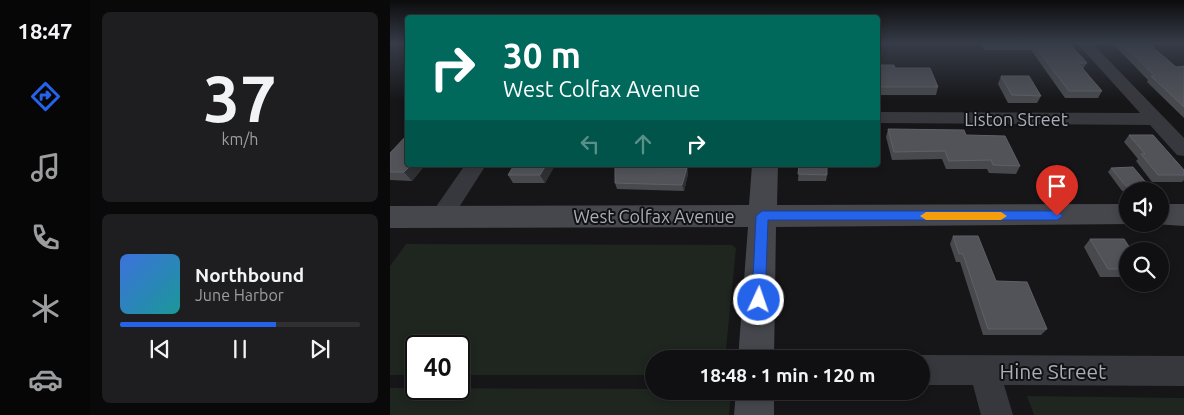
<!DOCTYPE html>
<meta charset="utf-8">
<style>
:root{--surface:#101012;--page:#1e1e20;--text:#f1f3f6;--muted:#9c9d9f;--line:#303032;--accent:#2563eb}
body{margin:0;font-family:Ubuntu,sans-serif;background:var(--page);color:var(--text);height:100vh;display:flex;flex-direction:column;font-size:19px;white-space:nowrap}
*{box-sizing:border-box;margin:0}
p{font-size:16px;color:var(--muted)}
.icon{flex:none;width:28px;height:28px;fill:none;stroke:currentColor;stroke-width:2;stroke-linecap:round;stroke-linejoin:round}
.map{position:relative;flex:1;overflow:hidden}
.panel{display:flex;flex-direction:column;gap:12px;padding:12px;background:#09090a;width:300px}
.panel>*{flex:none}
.banner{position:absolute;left:15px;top:15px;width:475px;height:152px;border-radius:5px;box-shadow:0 2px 8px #0003,0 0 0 1px var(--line);background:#00695c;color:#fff;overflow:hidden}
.tools{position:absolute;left:729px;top:182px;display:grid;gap:10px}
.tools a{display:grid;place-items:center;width:50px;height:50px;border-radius:50%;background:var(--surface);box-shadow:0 2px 8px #0003,0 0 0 1px var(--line);font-size:25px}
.speed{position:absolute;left:15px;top:335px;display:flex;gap:10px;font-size:25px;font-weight:700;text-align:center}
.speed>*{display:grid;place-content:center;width:65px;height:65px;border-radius:50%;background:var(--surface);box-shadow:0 2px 8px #0003,0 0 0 1px var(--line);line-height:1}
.speed .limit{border:2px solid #111;border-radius:8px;background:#fff;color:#111}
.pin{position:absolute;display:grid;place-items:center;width:42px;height:42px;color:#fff;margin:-51px -21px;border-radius:50% 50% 50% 0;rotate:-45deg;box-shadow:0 0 5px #0007}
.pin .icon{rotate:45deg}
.me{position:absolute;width:55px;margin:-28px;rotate:3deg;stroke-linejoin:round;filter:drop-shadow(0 0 4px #0008)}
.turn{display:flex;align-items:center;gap:18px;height:105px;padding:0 15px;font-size:22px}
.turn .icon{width:65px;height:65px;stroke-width:2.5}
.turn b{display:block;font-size:35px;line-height:42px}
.lanes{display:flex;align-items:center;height:48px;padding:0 15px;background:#0003;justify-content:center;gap:25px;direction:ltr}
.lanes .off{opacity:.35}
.panel .tile{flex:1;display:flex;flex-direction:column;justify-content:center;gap:8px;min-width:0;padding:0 18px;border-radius:8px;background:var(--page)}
.panel .dial{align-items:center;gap:0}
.dial b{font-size:65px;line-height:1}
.song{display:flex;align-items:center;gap:15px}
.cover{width:60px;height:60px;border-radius:8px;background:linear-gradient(135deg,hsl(220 70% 55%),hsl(180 70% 35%))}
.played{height:5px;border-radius:2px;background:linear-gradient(90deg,var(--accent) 65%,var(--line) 65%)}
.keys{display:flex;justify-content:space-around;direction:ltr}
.trip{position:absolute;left:255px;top:350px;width:285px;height:50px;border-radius:25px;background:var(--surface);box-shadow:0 2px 8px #0003,0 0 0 1px var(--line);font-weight:600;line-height:50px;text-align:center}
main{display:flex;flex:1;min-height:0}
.menu{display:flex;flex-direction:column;width:90px;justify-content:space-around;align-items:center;background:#060607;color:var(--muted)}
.menu .icon{width:35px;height:35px}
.menu .active{color:var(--accent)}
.menu b{font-size:22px;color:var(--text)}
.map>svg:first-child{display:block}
.green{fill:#1e261f}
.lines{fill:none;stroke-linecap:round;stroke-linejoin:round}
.street{fill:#37383d;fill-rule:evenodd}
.secondary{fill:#45474d;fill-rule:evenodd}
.wall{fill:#47494d}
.shaded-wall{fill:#2f3033}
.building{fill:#525359;stroke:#5f6168}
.route{fill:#2563eb;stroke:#184099}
.slow{fill:#f59e0b}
.labels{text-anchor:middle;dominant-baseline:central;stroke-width:4;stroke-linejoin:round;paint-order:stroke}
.street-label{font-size:18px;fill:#a8adb8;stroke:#111113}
.near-street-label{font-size:21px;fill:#a8adb8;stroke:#111113}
</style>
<main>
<nav class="menu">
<b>18:47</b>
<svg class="icon active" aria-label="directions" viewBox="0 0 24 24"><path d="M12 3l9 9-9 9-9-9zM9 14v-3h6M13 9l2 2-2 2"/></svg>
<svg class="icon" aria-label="music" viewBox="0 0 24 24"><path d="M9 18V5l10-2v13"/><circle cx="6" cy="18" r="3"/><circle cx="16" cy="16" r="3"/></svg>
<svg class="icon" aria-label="phone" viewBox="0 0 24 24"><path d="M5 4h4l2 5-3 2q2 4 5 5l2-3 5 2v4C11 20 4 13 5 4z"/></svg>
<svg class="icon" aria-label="climate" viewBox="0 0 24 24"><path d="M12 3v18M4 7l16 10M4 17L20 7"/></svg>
<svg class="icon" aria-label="car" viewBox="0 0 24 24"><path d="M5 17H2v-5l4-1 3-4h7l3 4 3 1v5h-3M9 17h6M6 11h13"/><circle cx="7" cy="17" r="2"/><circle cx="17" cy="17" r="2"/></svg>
</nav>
<section class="panel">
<div class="tile dial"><b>37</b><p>km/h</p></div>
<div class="tile">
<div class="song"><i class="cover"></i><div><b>Northbound</b><p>June Harbor</p></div></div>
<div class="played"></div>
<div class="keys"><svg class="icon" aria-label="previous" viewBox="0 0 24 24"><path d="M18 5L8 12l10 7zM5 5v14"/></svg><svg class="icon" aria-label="pause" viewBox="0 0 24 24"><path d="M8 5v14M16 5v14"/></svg><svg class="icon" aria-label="next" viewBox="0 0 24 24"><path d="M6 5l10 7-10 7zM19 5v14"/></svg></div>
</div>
</section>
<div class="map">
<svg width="794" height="415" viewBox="0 0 794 415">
<rect width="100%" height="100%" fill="#161618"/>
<!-- green -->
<path class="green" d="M 16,244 L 342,245 L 346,248 L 335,359 L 264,359 L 264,375 L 69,375 L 69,346 L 26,346 L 26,375 L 0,375 L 0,266 Z
M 0,388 L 264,389 L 264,391 L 341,391 L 339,415 L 0,415 Z
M 637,396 L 794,398 L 794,415 L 644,415 Z"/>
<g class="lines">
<!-- street -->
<path class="street" d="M 687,43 L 702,43 L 794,138 L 794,156 L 787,155 L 760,125 L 488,123 L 488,112 L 750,113 Z
M 75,165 L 96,165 L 59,223 L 51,226 L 43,223 L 40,217 L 43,211 Z
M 531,355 L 794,356 L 794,386 L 614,385 L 623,415 L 591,415 L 583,385 L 531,385 L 531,359 L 522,359 Z"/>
<!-- secondary -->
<path class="secondary" d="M 362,165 L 388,165 L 387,205 L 738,204 L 738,224 L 744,224 L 386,227 L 384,359 L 348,359 L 358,227 L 0,228 L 0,206 L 359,205 Z
M 770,204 L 794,204 L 794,226 L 764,224 L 770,224 Z
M 346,391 L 384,391 L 384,415 L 344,415 Z"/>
</g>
<!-- wall -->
<path class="wall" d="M 590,43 L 679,43 L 697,63 L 693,69 L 712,91 L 708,98 L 675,98 L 641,50 L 594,50 Z
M 722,43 L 758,43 L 786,67 L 794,66 L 794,118 L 757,82 L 758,80 Z
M 488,65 L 505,68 L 548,87 L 546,95 L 488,95 Z
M 611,76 L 651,96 L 647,103 L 618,103 L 608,84 Z
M 498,129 L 576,135 L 630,166 L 626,174 L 599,173 L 597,169 L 556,169 L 552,159 L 502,160 L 496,137 Z
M 739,135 L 794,170 L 794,180 L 792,182 L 762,182 L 746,161 L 748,159 L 734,142 Z
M 0,153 L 18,165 L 35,165 L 22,181 L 0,180 Z
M 165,165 L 155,183 L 123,183 L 118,175 Z
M 409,165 L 437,175 L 436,181 L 408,181 Z
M 297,168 L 298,174 L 294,191 L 227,189 L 225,183 Z
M 721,168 L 759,186 L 755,190 L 732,191 L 718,172 Z
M 563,236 L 606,281 L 657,329 L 651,335 L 593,335 L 570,262 L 566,262 L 560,244 Z
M 700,239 L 738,251 L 738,277 L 710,277 L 694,247 Z"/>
<!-- shaded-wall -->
<path class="shaded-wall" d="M 21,165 L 35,165 L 22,181 L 14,172 Z
M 156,165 L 165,165 L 155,183 L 150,175 Z
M 297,168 L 298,174 L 294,191 L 292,185 Z"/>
<!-- building -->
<path class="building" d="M 596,43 L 679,43 L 697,63 L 688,63 L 712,91 L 679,91 L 643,44 Z
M 731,43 L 758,43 L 786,67 L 794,66 L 794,107 L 761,76 L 765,76 Z
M 488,65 L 504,65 L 505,68 L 540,68 L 548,87 L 488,87 Z
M 611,76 L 639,76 L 651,96 L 622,95 Z
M 498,129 L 574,130 L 576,135 L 615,136 L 630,166 L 603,165 L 601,160 L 559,161 L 555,151 L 504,152 Z
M 18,134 L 18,165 L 21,165 L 14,172 L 0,172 L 0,153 Z
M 739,135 L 763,135 L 794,170 L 794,175 L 768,175 L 751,154 L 755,154 Z
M 124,165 L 156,165 L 150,175 L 118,175 Z
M 409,165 L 437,165 L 437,175 L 408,174 Z
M 225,167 L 297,168 L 292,185 L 225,183 Z
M 743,167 L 759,186 L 736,186 L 721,168 Z
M 563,236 L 588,236 L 606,281 L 637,282 L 657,329 L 598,329 L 573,254 L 569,254 Z
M 700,239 L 734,239 L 742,251 L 738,251 L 738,269 L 718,269 Z"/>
<!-- sky -->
<linearGradient id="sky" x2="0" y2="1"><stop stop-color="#0c0c0d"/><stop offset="0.43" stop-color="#363c48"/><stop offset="1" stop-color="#363c48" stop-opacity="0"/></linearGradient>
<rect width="794" height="101" fill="url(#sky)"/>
<!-- route -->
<path class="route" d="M 372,211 L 667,211 L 673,216 L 667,220 L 378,220 L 375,300 L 373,304 L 369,306 L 364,304 L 362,300 L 366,216 Z"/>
<!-- slow -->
<path class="slow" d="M 536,212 L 611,212 L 617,216 L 611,220 L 536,220 L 530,216 Z"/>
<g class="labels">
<!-- street labels -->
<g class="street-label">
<text x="626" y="119">Liston Street</text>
<text x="264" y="216">West Colfax Avenue</text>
</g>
<!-- near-street labels -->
<g class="near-street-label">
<text x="663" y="371">Hine Street</text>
</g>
</g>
</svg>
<div class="tools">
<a><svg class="icon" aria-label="sound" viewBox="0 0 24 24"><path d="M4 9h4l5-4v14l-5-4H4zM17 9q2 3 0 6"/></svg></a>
<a><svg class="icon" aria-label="search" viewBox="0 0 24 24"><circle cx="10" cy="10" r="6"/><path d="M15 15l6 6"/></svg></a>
</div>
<div class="speed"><div class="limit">40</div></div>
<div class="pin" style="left:667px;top:216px;background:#d93025"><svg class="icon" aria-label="arrive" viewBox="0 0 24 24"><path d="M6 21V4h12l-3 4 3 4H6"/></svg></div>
<svg class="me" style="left:369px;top:300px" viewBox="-20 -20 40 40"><circle r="17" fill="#2563eb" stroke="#fff" stroke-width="3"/><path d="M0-11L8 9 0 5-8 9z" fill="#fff"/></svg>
<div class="trip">18:48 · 1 min · 120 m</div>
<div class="banner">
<div class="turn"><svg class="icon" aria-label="right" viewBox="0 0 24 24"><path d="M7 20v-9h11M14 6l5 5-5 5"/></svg><div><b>30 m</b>West Colfax Avenue</div></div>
<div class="lanes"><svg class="icon off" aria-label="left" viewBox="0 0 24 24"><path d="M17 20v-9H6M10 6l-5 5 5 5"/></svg><svg class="icon off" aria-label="ahead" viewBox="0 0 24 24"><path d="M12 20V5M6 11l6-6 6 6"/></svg><svg class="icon" aria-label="right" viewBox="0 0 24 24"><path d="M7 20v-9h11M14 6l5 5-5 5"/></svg></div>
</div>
</div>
</main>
